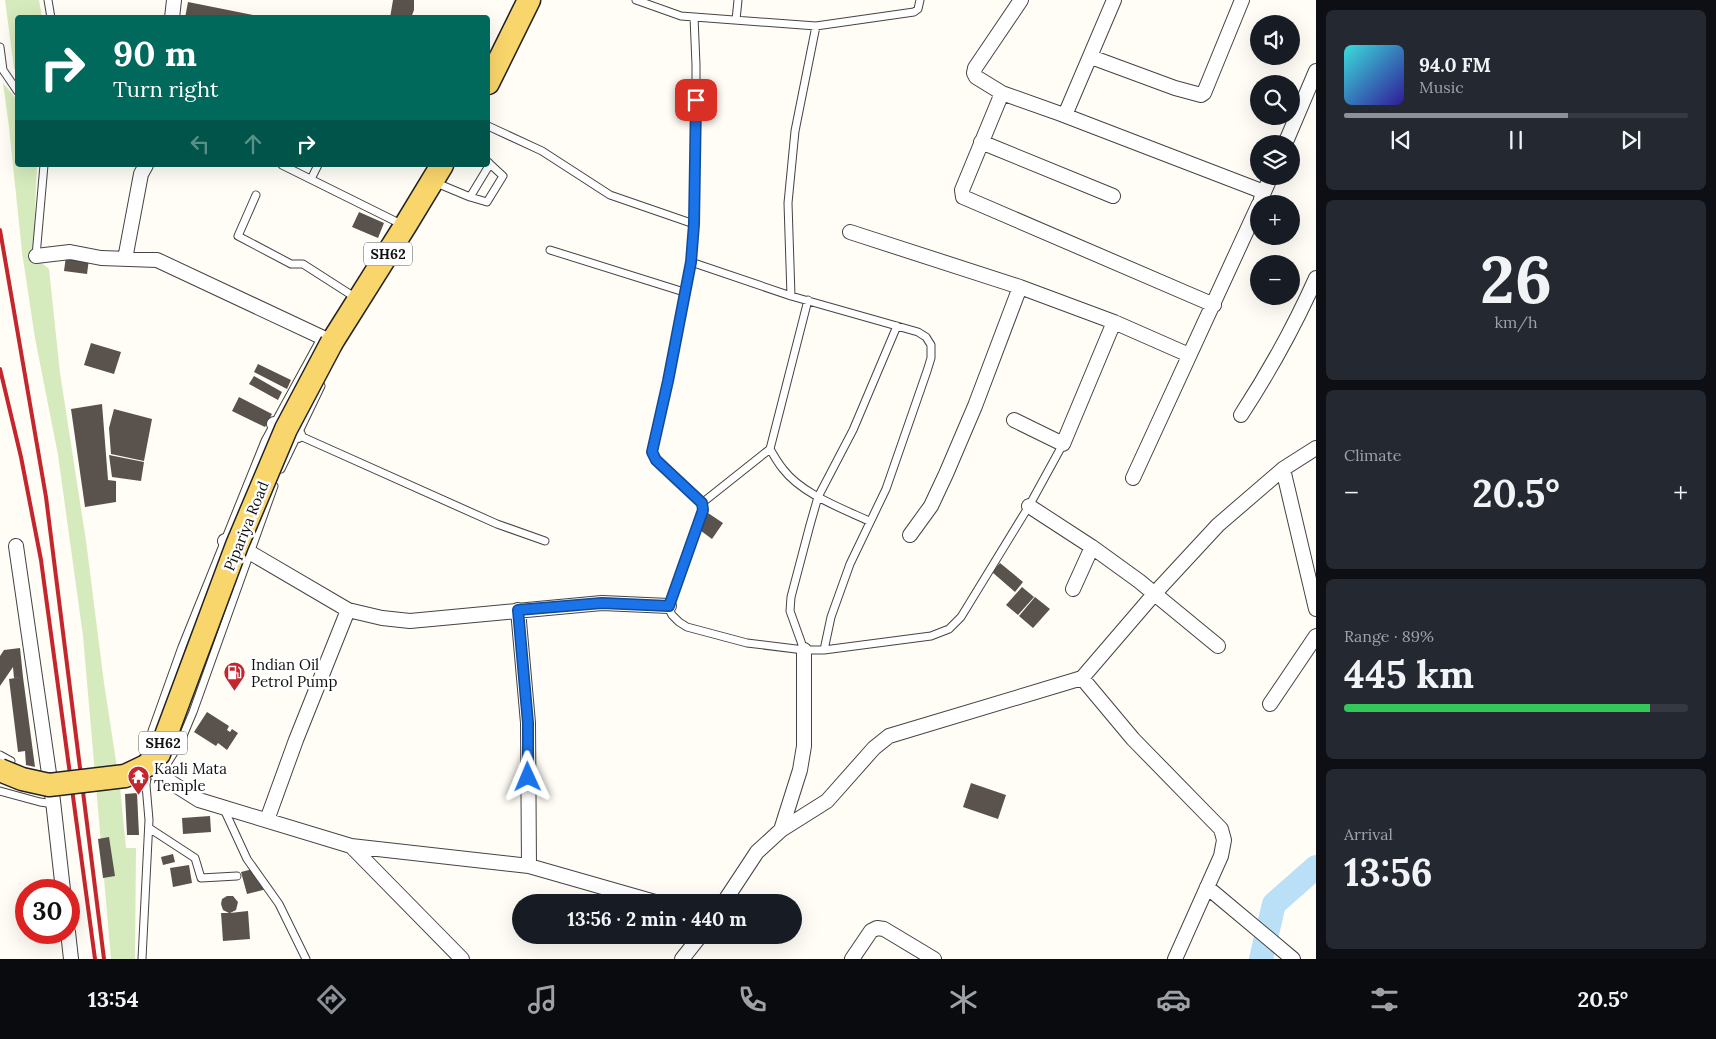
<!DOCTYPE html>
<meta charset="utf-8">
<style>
:root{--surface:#171b24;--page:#242831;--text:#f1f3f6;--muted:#9ea1a6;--line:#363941;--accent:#8c9099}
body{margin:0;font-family:Lora,serif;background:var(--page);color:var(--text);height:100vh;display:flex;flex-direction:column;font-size:19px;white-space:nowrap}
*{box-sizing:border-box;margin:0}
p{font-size:16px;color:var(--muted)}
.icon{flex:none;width:28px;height:28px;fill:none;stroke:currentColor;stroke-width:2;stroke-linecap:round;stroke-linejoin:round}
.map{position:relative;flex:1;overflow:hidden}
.side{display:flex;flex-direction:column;gap:10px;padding:10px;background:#0d0f14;width:400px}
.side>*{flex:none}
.top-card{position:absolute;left:15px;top:15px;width:475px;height:152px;border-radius:5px;box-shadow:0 5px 20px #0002;background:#00695c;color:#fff;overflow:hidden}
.fabs{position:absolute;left:1250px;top:15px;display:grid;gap:10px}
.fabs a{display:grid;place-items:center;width:50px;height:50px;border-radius:50%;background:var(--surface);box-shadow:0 5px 20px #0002;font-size:25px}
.speed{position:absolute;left:15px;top:879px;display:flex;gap:10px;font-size:25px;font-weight:700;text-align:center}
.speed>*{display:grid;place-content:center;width:65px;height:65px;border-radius:50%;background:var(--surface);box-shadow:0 5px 20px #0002;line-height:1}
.speed .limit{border:8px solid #d22;background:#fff;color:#111}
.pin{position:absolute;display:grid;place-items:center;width:42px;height:42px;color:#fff;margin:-21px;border-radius:10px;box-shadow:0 2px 8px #0006}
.me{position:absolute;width:55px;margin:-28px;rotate:359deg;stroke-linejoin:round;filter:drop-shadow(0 0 4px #0008)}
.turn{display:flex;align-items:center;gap:18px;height:105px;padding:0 15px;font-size:22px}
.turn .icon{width:65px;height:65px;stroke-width:2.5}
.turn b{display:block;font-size:35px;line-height:42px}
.lanes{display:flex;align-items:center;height:48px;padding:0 15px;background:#0003;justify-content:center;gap:25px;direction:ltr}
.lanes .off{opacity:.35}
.big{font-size:38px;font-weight:800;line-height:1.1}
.side .tile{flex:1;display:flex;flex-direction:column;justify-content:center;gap:8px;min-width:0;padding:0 18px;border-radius:8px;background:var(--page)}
.side .dial{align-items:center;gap:0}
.dial b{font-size:65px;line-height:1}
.song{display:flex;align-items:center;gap:15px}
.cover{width:60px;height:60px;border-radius:8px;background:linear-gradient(135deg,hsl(180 70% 55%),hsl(250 70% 35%))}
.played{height:5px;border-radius:2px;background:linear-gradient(90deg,var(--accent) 65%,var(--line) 65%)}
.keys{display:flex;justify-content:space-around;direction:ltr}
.heat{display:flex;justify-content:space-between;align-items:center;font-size:28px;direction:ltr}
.charge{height:8px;border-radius:4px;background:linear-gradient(90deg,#34c759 89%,var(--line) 0)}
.trip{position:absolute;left:512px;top:894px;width:290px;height:50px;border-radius:25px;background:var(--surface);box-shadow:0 5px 20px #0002;font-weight:800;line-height:50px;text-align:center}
.dock{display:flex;height:80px;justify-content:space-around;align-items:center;background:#090b0e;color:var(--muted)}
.dock .icon{width:35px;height:35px}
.dock .current{color:var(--accent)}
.dock b{font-size:22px;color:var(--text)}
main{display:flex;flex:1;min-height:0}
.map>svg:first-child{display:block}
.green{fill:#d5ebbd}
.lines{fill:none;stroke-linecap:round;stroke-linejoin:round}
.river{stroke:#b9e0f7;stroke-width:24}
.building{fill:#5a524d}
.lane-casing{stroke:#444;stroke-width:9}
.street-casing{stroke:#444;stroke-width:16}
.primary-casing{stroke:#222;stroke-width:25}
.lane{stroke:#fff;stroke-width:7}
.street{stroke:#fff;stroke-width:14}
.primary{stroke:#f9d66b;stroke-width:22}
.rail{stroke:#c4262e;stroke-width:4}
.primary-bridge-casing{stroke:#222;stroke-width:25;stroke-linecap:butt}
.primary-bridge{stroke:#f9d66b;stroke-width:22}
.route-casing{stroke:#114b97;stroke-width:12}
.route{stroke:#1a73e8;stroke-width:9}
.labels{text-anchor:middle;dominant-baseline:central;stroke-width:5;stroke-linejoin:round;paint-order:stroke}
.shield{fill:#fff;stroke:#585858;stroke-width:1}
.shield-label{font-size:14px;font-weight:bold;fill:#111}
.street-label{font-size:15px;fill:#111;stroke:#fff}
.poi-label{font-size:15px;fill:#111;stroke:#fff;text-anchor:start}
</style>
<main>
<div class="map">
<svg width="1316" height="959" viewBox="0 0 1316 959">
<rect width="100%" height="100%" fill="#fffdf5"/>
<!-- green -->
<path class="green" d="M 5,0 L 39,0 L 42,17 L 18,18 L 17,75 L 14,68 Z
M 3,83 L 17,100 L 18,165 L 37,165 L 33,256 L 49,269 L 60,373 L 86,541 L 104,683 L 120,787 L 126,848 L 136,848 L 135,959 L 111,959 L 83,636 L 58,455 L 35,338 L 22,252 L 9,127 Z"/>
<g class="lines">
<!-- river -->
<path class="river" d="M 1261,959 L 1274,904 L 1316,867"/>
</g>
<!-- building -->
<path class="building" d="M 393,0 L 414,0 L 414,10 L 411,18 L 390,18 Z
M 188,2 L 253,15 L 252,18 L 185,18 Z
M 359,212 L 384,223 L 378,238 L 352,227 Z
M 66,256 L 89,259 L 87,274 L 64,271 Z
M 91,343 L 121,352 L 114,374 L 84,365 Z
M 258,364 L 291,380 L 287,389 L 254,372 Z
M 254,376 L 282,392 L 278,400 L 249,384 Z
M 239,397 L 272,414 L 265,427 L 232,411 Z
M 102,404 L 108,480 L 116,481 L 116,502 L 85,507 L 71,409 Z
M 114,409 L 152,419 L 144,461 L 111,454 L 109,428 Z
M 109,455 L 144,462 L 141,481 L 112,477 Z
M 708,513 L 723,523 L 712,539 L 697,528 Z
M 1000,563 L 1023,582 L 1015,592 L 992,572 Z
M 1022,587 L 1034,597 L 1018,615 L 1006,605 Z
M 1035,597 L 1050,609 L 1033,628 L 1019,616 Z
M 20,648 L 23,677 L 35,767 L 26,765 L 25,751 L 18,752 L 9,679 L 21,677 L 14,678 L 13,667 L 0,686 L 0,656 L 4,650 Z
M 207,712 L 229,726 L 227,730 L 230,732 L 232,729 L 238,733 L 227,750 L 218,743 L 216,746 L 194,732 Z
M 971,783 L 1006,795 L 998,819 L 963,807 Z
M 137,793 L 139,835 L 127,835 L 125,794 Z
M 210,816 L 211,832 L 183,834 L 182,818 Z
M 109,837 L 115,876 L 103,878 L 98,839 Z
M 173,854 L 175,862 L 163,865 L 161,857 Z
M 189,865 L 192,883 L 173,887 L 170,868 Z
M 253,869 L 267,889 L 247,894 L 241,872 Z
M 227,896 L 233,896 L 238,902 L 236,910 L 230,913 L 248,911 L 250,939 L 223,941 L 221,913 L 229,913 L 223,910 L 221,904 L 222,899 Z"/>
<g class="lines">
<defs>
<path id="lane" d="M 48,0 L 51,18
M 636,0 L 681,16 L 816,26 L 914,12 L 918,9 L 920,0
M 694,17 L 696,65 L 696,135 L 694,224 L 691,262 L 668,381 L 652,452 L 656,460 L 702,503 L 703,510 L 670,601 L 669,609 L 672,615 L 679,622 L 687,627 L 747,643 L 804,650 L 824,650 L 931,636 L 949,629 L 961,617 L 1029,506 L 1063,444
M 736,20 L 738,0
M 0,47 L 3,70 L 18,92
M 488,126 L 542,151 L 610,195 L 694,224
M 282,165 L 403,225
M 311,179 L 318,165
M 434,182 L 470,197 L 490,164 L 488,162
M 256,195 L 238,236 L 291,264 L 303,264 L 356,298
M 470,197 L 487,202 L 503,176 L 490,164
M 550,250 L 684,292
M 36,256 L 44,165
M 691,262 L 791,296 L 918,332 L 926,337 L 931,345 L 931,358 L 927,371 L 886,489 L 850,564 L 831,617 L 824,650
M 791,296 L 788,203 L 795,131 L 816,26
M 808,300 L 770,449 C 774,456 778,463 783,469 C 802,494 841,508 869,521
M 298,435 L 497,524 L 545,541
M 281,469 L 321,386
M 702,503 L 770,449
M 804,650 L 790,611 L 791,597 L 810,525 L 818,497 L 853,430 L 897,326
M 149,754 L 152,731 L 182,647 L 265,441 L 318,344 L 327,343
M 0,755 L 11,761
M 160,775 L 180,743 L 193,712 L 274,486
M 0,791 L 40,802 L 54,804
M 223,807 L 247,859 L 279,904 L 306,959
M 149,828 L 195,858 L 201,878 L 237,876
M 142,959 L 149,820 L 146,785 L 148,770"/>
<path id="street" d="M 1021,0 L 975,68 L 974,73 L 976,77 L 1002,93 L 1061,114 L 1264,192
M 172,18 L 174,0
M 1091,57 L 1175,88 L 1201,95 L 1204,93 L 1242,0
M 1002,93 L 962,190 L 963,197 L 1214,305
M 1065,115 L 1114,0
M 981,142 L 1113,196
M 1285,144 L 1316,71
M 1261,199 L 1271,176
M 850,232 L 1020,287 L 1114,322 L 1189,355
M 36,256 L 70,252 L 101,258 L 157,260 L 332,342
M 125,259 L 141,174 L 146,165
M 1241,415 C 1269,372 1295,325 1316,278
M 1014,420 L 1063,444 L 1114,322
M 274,424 L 298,435
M 1283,469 L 1316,609
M 1133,478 L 1259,204
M 1029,506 L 1092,547 L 1139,581 L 1218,646
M 910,535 L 931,506 L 946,474 L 975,406 L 1020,287
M 225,541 L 249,552 L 348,610 L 382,618 L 410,621 L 602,603 L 669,606
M 16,546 L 53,801 L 63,890
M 1073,589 L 1092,547
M 518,610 L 528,723 L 529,866
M 1082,678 L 1133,739 L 1221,829 L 1224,840 L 1221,856 L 1175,959
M 1270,704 L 1316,636
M 148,768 L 199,800 L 351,846 L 462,959
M 267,820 L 296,740 L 348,610
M 781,830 L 800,770 L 804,746 L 804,650
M 351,846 L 529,866 L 655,902
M 1207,887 L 1293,959
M 724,902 L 757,852 L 781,830 L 827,801 L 874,748 L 889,736 L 1082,678 L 1155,593 L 1218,525 L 1283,469 L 1316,448
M 68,932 L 71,959
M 682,959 L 701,935
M 852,959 L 871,931 L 877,928 L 884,929 L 934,959"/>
<path id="primary" d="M 488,83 L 529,0
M 332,342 L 405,226 L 442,165"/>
</defs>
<!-- lane casing -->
<use href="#lane" class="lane-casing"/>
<!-- street casing -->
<use href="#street" class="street-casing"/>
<!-- primary casing -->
<use href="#primary" class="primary-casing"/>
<!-- lane -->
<use href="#lane" class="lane"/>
<!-- street -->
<use href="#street" class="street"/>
<!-- primary -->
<use href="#primary" class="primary"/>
<!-- rail -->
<path class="rail" d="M 0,230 L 46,497 L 104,959
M 0,369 L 21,457 L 41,560 L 95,959"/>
<defs>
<path id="primary-bridge" d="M 0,770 L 22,779 L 49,785 L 125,776 L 146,766 L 159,754 L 237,545 L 286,429 L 332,342"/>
</defs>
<!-- primary-bridge casing -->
<use href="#primary-bridge" class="primary-bridge-casing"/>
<!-- primary-bridge -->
<use href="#primary-bridge" class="primary-bridge"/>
</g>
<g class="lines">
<defs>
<path id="route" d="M 528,777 L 528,723 L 518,610 L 602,603 L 669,606 L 703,510 L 702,503 L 656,460 L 652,452 L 668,381 L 691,262 L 694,224 L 696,100"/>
</defs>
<!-- route casing -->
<use href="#route" class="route-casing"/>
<!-- route -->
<use href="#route" class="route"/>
</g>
<!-- icons -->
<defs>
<symbol id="fuel-pin" viewBox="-11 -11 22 30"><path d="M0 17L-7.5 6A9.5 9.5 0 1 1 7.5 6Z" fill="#c4262e" stroke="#fff"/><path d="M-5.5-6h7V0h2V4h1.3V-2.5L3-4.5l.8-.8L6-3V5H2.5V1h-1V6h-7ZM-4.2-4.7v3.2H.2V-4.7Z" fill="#fff"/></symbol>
<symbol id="temple-pin" viewBox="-11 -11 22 30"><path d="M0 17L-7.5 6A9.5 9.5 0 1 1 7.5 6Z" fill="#c4262e" stroke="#fff"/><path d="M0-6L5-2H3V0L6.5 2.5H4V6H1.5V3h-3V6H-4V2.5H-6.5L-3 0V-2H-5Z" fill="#fff"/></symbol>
</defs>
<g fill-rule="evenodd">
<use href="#fuel-pin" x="222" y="660" width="25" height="34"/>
<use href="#temple-pin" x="126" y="764" width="25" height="34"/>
</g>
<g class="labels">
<!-- shield labels -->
<g class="shield">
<rect x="364" y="242.5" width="48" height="23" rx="4"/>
<rect x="139" y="731.5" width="48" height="23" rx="4"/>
</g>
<g class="shield-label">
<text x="388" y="254">SH62</text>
<text x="163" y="743">SH62</text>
</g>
<!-- street labels -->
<g class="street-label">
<text transform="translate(246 526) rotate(-68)">Pipariya Road</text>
</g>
<!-- poi labels -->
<g class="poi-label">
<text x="251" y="664">Indian Oil<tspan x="251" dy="17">Petrol Pump</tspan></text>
<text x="154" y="768">Kaali Mata<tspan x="154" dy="17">Temple</tspan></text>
</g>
</g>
</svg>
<div class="fabs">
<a><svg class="icon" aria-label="sound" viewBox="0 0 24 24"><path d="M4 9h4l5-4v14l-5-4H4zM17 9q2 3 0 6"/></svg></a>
<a><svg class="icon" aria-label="search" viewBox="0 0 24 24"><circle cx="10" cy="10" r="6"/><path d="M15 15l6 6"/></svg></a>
<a><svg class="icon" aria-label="layers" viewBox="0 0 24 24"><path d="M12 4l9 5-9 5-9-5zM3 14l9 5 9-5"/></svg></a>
<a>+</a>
<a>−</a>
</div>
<div class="speed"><div class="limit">30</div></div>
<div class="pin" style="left:696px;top:100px;background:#d93025"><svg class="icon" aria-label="arrive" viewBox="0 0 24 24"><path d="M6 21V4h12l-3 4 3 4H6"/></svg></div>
<svg class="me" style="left:528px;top:777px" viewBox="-20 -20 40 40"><path d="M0-17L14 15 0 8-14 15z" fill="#1a73e8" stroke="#fff" stroke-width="4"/></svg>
<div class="trip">13:56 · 2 min · 440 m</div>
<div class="top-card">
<div class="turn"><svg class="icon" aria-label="right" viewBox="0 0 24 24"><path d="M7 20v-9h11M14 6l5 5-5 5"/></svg><div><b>90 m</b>Turn right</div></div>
<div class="lanes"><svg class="icon off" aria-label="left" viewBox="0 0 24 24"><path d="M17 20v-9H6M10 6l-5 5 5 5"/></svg><svg class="icon off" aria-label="ahead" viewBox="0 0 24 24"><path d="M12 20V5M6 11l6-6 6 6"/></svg><svg class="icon" aria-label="right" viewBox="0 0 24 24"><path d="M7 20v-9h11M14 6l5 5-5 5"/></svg></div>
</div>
</div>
<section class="side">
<div class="tile">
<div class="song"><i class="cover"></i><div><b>94.0 FM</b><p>Music</p></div></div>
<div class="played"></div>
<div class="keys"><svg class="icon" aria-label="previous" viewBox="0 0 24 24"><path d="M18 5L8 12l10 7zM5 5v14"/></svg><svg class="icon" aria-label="pause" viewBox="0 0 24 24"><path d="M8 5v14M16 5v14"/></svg><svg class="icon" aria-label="next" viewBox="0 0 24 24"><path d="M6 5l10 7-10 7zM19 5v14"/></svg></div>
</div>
<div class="tile dial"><b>26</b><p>km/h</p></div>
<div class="tile"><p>Climate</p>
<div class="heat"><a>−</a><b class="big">20.5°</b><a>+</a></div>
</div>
<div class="tile"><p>Range · 89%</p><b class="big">445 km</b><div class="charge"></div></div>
<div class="tile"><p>Arrival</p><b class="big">13:56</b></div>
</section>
</main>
<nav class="dock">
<b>13:54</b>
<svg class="icon current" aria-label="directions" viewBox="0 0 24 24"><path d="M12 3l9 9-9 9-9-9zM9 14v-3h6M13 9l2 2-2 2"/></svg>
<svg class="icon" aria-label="music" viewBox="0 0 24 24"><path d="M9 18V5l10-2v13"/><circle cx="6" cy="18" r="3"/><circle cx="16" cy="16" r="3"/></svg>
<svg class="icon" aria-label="phone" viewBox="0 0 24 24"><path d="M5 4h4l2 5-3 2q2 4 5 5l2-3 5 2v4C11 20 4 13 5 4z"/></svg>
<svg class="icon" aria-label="climate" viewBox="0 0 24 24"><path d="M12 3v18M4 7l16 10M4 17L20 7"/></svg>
<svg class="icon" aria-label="car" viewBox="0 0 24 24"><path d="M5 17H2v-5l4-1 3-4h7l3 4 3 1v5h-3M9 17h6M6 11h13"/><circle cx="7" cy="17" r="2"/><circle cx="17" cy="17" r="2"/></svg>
<svg class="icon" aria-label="filters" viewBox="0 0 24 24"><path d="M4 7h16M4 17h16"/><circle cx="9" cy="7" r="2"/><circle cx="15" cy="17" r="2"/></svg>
<b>20.5°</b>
</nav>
